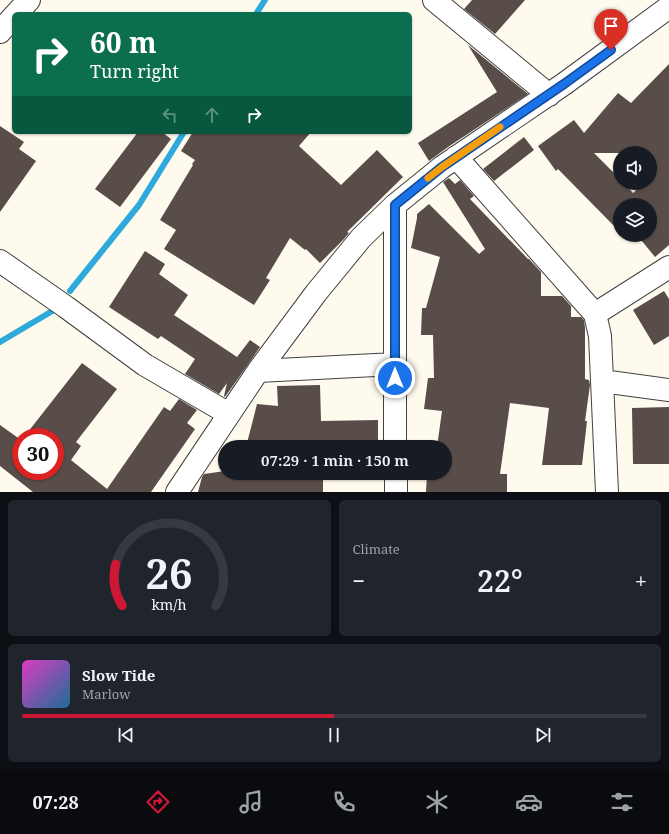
<!DOCTYPE html>
<meta charset="utf-8">
<style>
:root{--surface:#171b24;--page:#20242c;--text:#f1f3f6;--muted:#9ea1a6;--line:#363941;--accent:#cc1735}
body{margin:0;font-family:"Noto Serif",serif;background:var(--page);color:var(--text);height:100vh;display:flex;flex-direction:column;font-size:15px;white-space:nowrap}
*{box-sizing:border-box;margin:0}
p{font-size:13px;color:var(--muted)}
.icon{flex:none;width:22px;height:22px;fill:none;stroke:currentColor;stroke-width:2;stroke-linecap:round;stroke-linejoin:round}
.map{position:relative;height:492px;overflow:hidden}
.side{display:flex;flex-direction:column;gap:8px;padding:8px;background:#0d0f14;flex:1}
.side>*{flex:none}
.guide{position:absolute;left:12px;top:12px;width:400px;height:122px;border-radius:6px;box-shadow:0 1px 3px #0004;background:#0b6e4f;color:#fff;overflow:hidden}
.buttons{position:absolute;left:613px;top:146px;display:grid;gap:8px}
.buttons a{display:grid;place-items:center;width:44px;height:44px;border-radius:50%;background:var(--surface);box-shadow:0 1px 3px #0004;font-size:20px}
.speed{position:absolute;left:12px;top:428px;display:flex;gap:8px;font-size:20px;font-weight:700;text-align:center}
.speed>*{display:grid;place-content:center;width:52px;height:52px;border-radius:50%;background:var(--surface);box-shadow:0 1px 3px #0004;line-height:1}
.speed .limit{border:6px solid #d22;background:#fff;color:#111}
.pin{position:absolute;display:grid;place-items:center;width:34px;height:34px;color:#fff;margin:-41px -17px;border-radius:50% 50% 50% 0;rotate:-45deg;box-shadow:0 0 4px #0007}
.pin .icon{rotate:45deg}
.me{position:absolute;width:44px;margin:-22px;rotate:0deg;stroke-linejoin:round;filter:drop-shadow(0 0 3px #0008)}
.turn{display:flex;align-items:center;gap:14px;height:84px;padding:0 12px;font-size:18px}
.turn .icon{width:52px;height:52px;stroke-width:2.5}
.turn b{display:block;font-size:28px;line-height:34px}
.lanes{display:flex;align-items:center;height:38px;padding:0 12px;background:#0003;justify-content:center;gap:20px;direction:ltr}
.lanes .off{opacity:.35}
.big{font-size:30px;font-weight:600;line-height:1.1}
.side .tile{flex:1;display:flex;flex-direction:column;justify-content:center;gap:6px;min-width:0;padding:0 14px;border-radius:6px;background:var(--page)}
.side .dial{align-items:center;gap:0}
.dial svg{height:104px;overflow:visible;fill:none;stroke:var(--line);stroke-width:7;stroke-linecap:round;text-anchor:middle}
.dial text{fill:var(--text);stroke:none}
.song{display:flex;align-items:center;gap:12px}
.cover{width:48px;height:48px;border-radius:6px;background:linear-gradient(135deg,hsl(310 70% 55%),hsl(200 70% 35%))}
.played{height:4px;border-radius:2px;background:linear-gradient(90deg,var(--accent) 50%,var(--line) 50%)}
.keys{display:flex;justify-content:space-around;direction:ltr}
.heat{display:flex;justify-content:space-between;align-items:center;font-size:22px;direction:ltr}
.side .tiles{flex:1;display:grid;gap:8px;grid-template-columns:1fr 1fr}
.tile:last-child{grid-column:span 2}
.trip{position:absolute;left:218px;top:440px;width:234px;height:40px;border-radius:20px;background:var(--surface);box-shadow:0 1px 3px #0004;font-weight:600;line-height:40px;text-align:center}
.tab-bar{display:flex;height:64px;justify-content:space-around;align-items:center;background:#090b0e;color:var(--muted)}
.tab-bar .icon{width:28px;height:28px}
.tab-bar .active{color:var(--accent)}
.tab-bar b{font-size:18px;color:var(--text)}
.map>svg:first-child{display:block}
.lines{fill:none;stroke-linecap:round;stroke-linejoin:round}
.stream{stroke:#2daadb;stroke-width:6}
.building{fill:#584d49;fill-rule:evenodd}
.minor-casing{stroke:#414141;stroke-width:24}
.minor{stroke:#fff;stroke-width:22}
.route-casing{stroke:#114b97;stroke-width:10}
.route{stroke:#1a73e8;stroke-width:7}
.slow{stroke:#f59e0b;stroke-width:7}
</style>
<div class="map">
<svg width="669" height="492" viewBox="0 0 669 492">
<rect width="100%" height="100%" fill="#fffaee"/>
<g class="lines">
<!-- stream -->
<path class="stream" d="M 256,14 L 265,0
M 70,291 L 139,205 L 184,132
M 0,342 L 54,310"/>
</g>
<!-- building -->
<path class="building" d="M 472,0 L 525,0 L 495,34 L 464,9 Z
M 468,45 L 528,94 L 448,147 L 429,161 L 418,143 L 497,92 Z
M 669,64 L 669,245 L 655,257 L 637,235 L 650,235 L 650,205 L 620,205 L 620,225 L 616,228 L 558,169 L 556,171 L 538,146 L 574,120 L 584,133 L 618,93 L 631,103 ZM 594,153 L 650,153 L 650,183 L 644,183 L 633,193 L 624,183 L 620,183 L 620,179 Z
M 0,126 L 24,142 L 19,149 L 36,161 L 0,212 Z
M 138,132 L 162,132 L 171,139 L 120,207 L 95,189 Z
M 193,132 L 311,132 L 299,146 L 341,185 L 377,150 L 403,177 L 347,232 L 349,233 L 343,240 L 320,263 L 306,249 L 305,250 L 290,238 L 266,278 L 270,280 L 254,305 L 164,249 L 176,230 L 160,220 L 193,165 L 192,164 L 195,160 L 181,151 Z
M 524,137 L 534,150 L 494,181 L 483,169 Z
M 449,178 L 455,184 L 460,180 L 474,196 L 470,199 L 528,259 L 529,259 L 541,272 L 541,296 L 562,296 L 571,306 L 571,317 L 581,317 L 584,320 L 585,328 L 585,379 L 589,380 L 590,385 L 585,421 L 587,421 L 582,465 L 542,465 L 549,408 L 510,403 L 500,474 L 507,474 L 507,492 L 426,492 L 427,474 L 445,473 L 445,447 L 437,447 L 442,411 L 424,409 L 428,378 L 434,378 L 433,335 L 421,335 L 422,308 L 426,308 L 440,257 L 411,248 L 417,218 L 417,214 L 429,204 L 479,254 L 485,249 L 443,182 Z
M 145,251 L 165,264 L 159,274 L 188,295 L 174,315 L 237,357 L 250,340 L 260,347 L 225,397 L 224,396 L 227,383 L 219,394 L 185,374 L 195,359 L 161,336 L 158,339 L 109,307 Z
M 664,291 L 669,299 L 669,336 L 654,345 L 633,310 Z
M 82,363 L 117,389 L 76,442 L 81,446 L 71,460 L 107,489 L 164,407 L 170,411 L 179,399 L 197,410 L 187,423 L 195,429 L 151,492 L 33,492 L 0,466 L 0,425 L 21,440 L 21,471 L 55,471 L 55,437 L 24,437 Z
M 320,385 L 321,421 L 378,420 L 378,447 L 246,447 L 257,404 L 278,406 L 277,386 Z
M 669,407 L 669,464 L 633,464 L 632,408 Z
M 225,471 L 225,473 L 323,473 L 323,492 L 198,492 L 202,477 L 204,474 Z"/>
<g class="lines">
<defs>
<path id="minor" d="M 434,0 L 549,95
M 16,14 L 29,0
M 0,32 L 14,16
M 456,157 L 595,314 L 600,336 L 607,492
M 395,205 L 395,447
M 0,261 L 66,307 L 145,365 L 229,414
M 595,314 L 669,267
M 258,371 L 395,364
M 602,381 L 669,390
M 396,473 L 396,492
M 177,492 L 258,371 L 316,293 L 361,238 L 395,205 L 442,167 L 564,84 L 669,7"/>
</defs>
<!-- minor casing -->
<use href="#minor" class="minor-casing"/>
<!-- minor -->
<use href="#minor" class="minor"/>
</g>
<g class="lines">
<defs>
<path id="route" d="M 395,378 L 395,205 L 442,167 L 564,84 L 611,50"/>
</defs>
<!-- route casing -->
<use href="#route" class="route-casing"/>
<!-- route -->
<use href="#route" class="route"/>
<!-- slow -->
<path class="slow" d="M 428,178 L 442,167 L 500,127"/>
</g>
</svg>
<div class="buttons">
<a><svg class="icon" aria-label="sound" viewBox="0 0 24 24"><path d="M4 9h4l5-4v14l-5-4H4zM17 9q2 3 0 6"/></svg></a>
<a><svg class="icon" aria-label="layers" viewBox="0 0 24 24"><path d="M12 4l9 5-9 5-9-5zM3 14l9 5 9-5"/></svg></a>
</div>
<div class="speed"><div class="limit">30</div></div>
<div class="pin" style="left:611px;top:50px;background:#d93025"><svg class="icon" aria-label="arrive" viewBox="0 0 24 24"><path d="M6 21V4h12l-3 4 3 4H6"/></svg></div>
<svg class="me" style="left:395px;top:378px" viewBox="-20 -20 40 40"><circle r="17" fill="#1a73e8" stroke="#fff" stroke-width="3"/><path d="M0-11L8 9 0 5-8 9z" fill="#fff"/></svg>
<div class="trip">07:29 · 1 min · 150 m</div>
<div class="guide">
<div class="turn"><svg class="icon" aria-label="right" viewBox="0 0 24 24"><path d="M7 20v-9h11M14 6l5 5-5 5"/></svg><div><b>60 m</b>Turn right</div></div>
<div class="lanes"><svg class="icon off" aria-label="left" viewBox="0 0 24 24"><path d="M17 20v-9H6M10 6l-5 5 5 5"/></svg><svg class="icon off" aria-label="ahead" viewBox="0 0 24 24"><path d="M12 20V5M6 11l6-6 6 6"/></svg><svg class="icon" aria-label="right" viewBox="0 0 24 24"><path d="M7 20v-9h11M14 6l5 5-5 5"/></svg></div>
</div>
</div>
<section class="side">
<div class="tiles">
<div class="tile dial"><svg viewBox="0 0 100 80">
<path d="M14 69A42 42 0 1 1 86 69"/>
<path d="M14 69A42 42 0 0 1 9 37" stroke="#cc1735"/>
<text x="50" y="56" font-size="32" font-weight="700">26</text>
<text x="50" y="72" font-size="11">km/h</text>
</svg></div>
<div class="tile"><p>Climate</p>
<div class="heat"><a>−</a><b class="big">22°</b><a>+</a></div>
</div>
<div class="tile">
<div class="song"><i class="cover"></i><div><b>Slow Tide</b><p>Marlow</p></div></div>
<div class="played"></div>
<div class="keys"><svg class="icon" aria-label="previous" viewBox="0 0 24 24"><path d="M18 5L8 12l10 7zM5 5v14"/></svg><svg class="icon" aria-label="pause" viewBox="0 0 24 24"><path d="M8 5v14M16 5v14"/></svg><svg class="icon" aria-label="next" viewBox="0 0 24 24"><path d="M6 5l10 7-10 7zM19 5v14"/></svg></div>
</div>
</div>
</section>
<nav class="tab-bar">
<b>07:28</b>
<svg class="icon active" aria-label="directions" viewBox="0 0 24 24"><path d="M12 3l9 9-9 9-9-9zM9 14v-3h6M13 9l2 2-2 2"/></svg>
<svg class="icon" aria-label="music" viewBox="0 0 24 24"><path d="M9 18V5l10-2v13"/><circle cx="6" cy="18" r="3"/><circle cx="16" cy="16" r="3"/></svg>
<svg class="icon" aria-label="phone" viewBox="0 0 24 24"><path d="M5 4h4l2 5-3 2q2 4 5 5l2-3 5 2v4C11 20 4 13 5 4z"/></svg>
<svg class="icon" aria-label="climate" viewBox="0 0 24 24"><path d="M12 3v18M4 7l16 10M4 17L20 7"/></svg>
<svg class="icon" aria-label="car" viewBox="0 0 24 24"><path d="M5 17H2v-5l4-1 3-4h7l3 4 3 1v5h-3M9 17h6M6 11h13"/><circle cx="7" cy="17" r="2"/><circle cx="17" cy="17" r="2"/></svg>
<svg class="icon" aria-label="filters" viewBox="0 0 24 24"><path d="M4 7h16M4 17h16"/><circle cx="9" cy="7" r="2"/><circle cx="15" cy="17" r="2"/></svg>
</nav>
